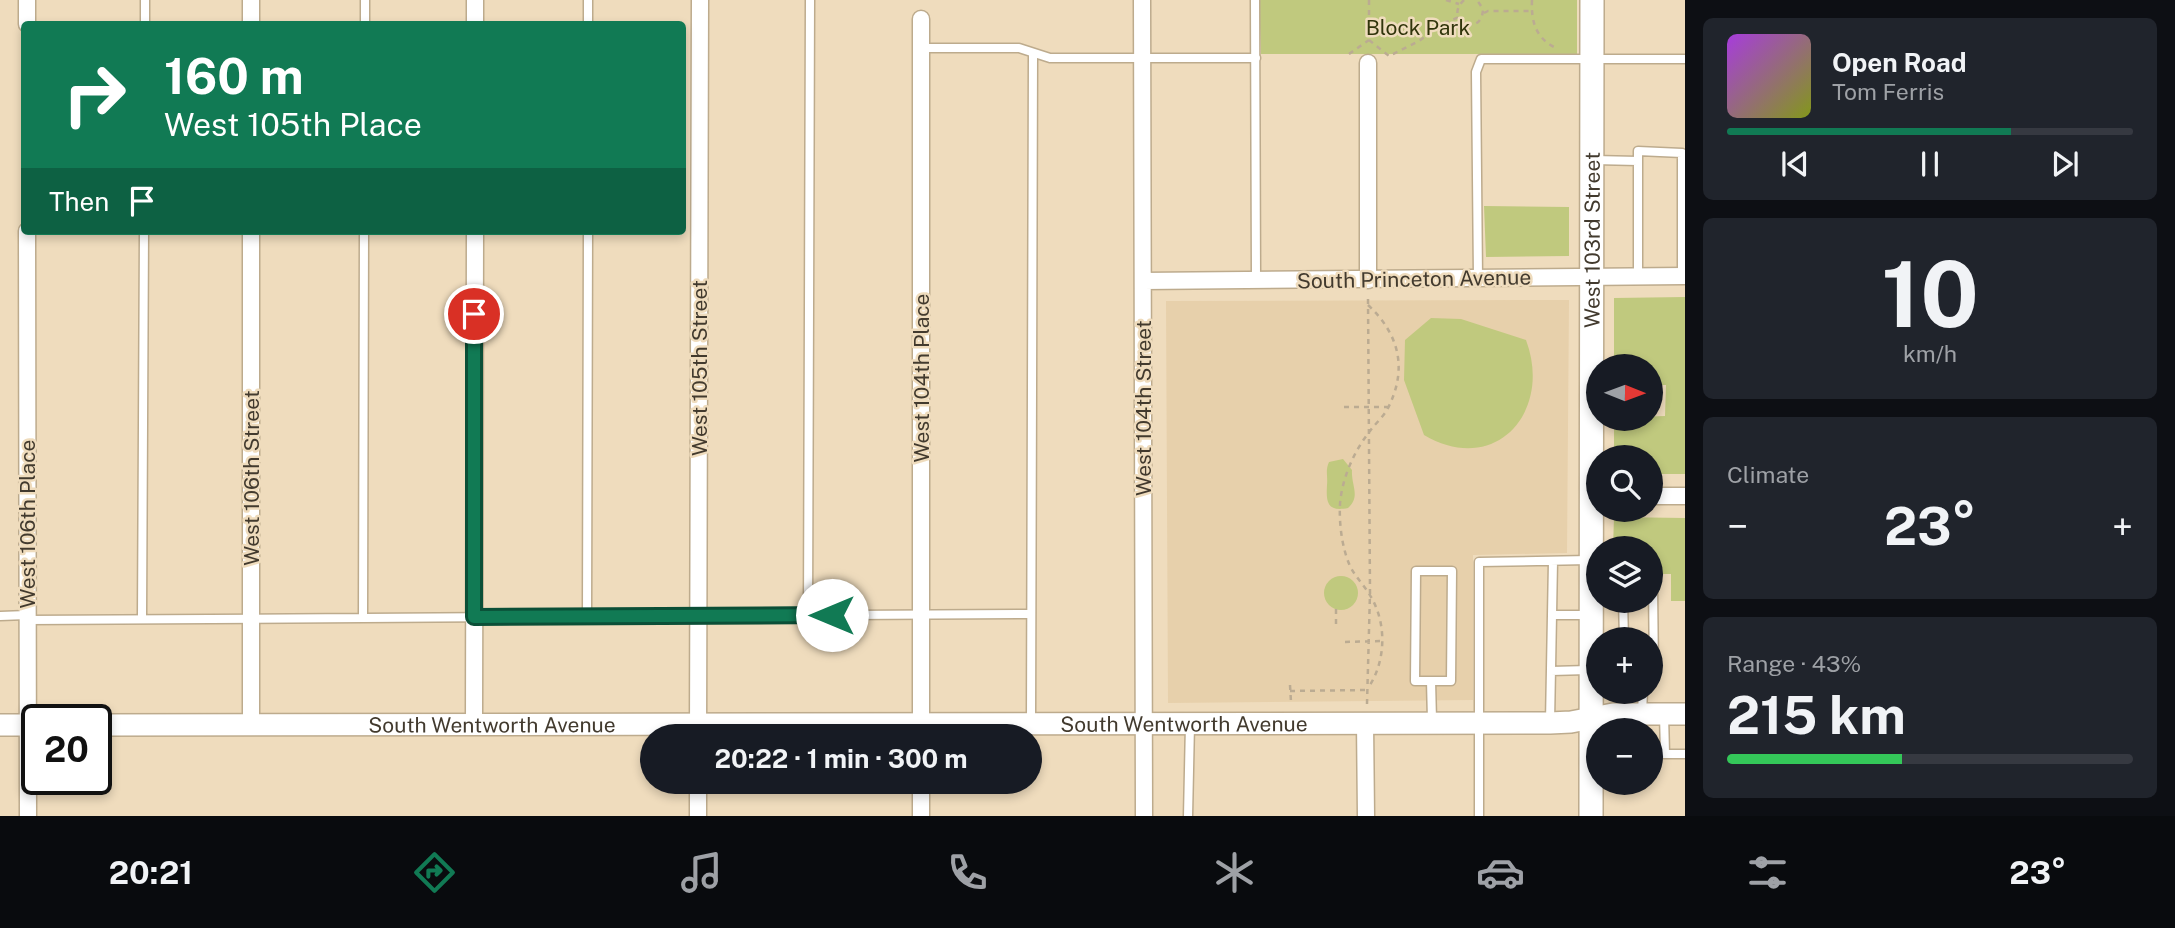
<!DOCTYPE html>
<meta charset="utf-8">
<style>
:root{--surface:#171b24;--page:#20242c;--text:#f1f3f6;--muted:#9ea1a6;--line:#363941;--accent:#117a54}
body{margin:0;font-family:"Public Sans",sans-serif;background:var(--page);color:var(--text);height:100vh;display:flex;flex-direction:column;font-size:26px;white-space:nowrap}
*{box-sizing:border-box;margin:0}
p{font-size:23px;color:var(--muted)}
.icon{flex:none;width:38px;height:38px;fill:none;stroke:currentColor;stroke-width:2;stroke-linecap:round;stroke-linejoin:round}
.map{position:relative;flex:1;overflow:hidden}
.side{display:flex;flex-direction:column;gap:18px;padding:18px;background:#0d0f14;width:490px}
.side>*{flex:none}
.hud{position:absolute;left:21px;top:21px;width:665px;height:214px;border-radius:7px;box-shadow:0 4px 10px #0003;background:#117a54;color:#fff;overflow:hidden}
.needle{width:46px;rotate:91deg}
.tools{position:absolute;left:1586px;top:354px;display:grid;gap:14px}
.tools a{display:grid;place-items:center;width:77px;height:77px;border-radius:50%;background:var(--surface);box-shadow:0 4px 10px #0003;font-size:35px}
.speed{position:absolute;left:21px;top:704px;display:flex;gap:14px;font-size:35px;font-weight:700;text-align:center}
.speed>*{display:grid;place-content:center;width:91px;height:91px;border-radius:50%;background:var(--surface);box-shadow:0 4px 10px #0003;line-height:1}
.speed .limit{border:4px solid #111;border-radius:10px;background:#fff;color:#111}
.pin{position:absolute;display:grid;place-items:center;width:60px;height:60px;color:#fff;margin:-30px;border:4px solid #fff;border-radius:50%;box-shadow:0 2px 7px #0007}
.me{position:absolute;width:77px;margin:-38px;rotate:270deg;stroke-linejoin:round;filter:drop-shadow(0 0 5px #0008)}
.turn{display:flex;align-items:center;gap:24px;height:147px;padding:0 28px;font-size:32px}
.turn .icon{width:91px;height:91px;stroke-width:2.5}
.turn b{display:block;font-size:49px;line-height:60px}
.then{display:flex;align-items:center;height:66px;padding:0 28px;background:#0003;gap:14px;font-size:26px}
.big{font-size:52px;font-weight:700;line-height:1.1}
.side .tile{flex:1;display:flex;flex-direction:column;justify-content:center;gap:10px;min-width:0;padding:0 24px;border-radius:10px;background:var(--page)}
.side .dial{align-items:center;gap:0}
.dial b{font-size:91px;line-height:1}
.song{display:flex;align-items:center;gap:21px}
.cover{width:84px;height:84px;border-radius:10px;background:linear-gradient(135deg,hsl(280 70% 55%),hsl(70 70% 35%))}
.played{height:7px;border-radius:4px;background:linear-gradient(90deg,var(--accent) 70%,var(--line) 70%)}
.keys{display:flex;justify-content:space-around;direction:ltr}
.heat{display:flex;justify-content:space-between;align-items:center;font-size:38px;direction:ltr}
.charge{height:10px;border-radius:5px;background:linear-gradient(90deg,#34c759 43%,var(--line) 0)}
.trip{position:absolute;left:640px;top:724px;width:402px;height:70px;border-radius:35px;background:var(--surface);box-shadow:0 4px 10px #0003;font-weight:700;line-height:70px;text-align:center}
.tab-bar{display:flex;height:112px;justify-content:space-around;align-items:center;background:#090b0e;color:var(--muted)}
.tab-bar .icon{width:49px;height:49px}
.tab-bar .active{color:var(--accent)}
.tab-bar b{font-size:32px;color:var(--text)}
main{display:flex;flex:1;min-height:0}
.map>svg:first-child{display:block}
.built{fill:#e7d0ab}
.green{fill:#c0c97e}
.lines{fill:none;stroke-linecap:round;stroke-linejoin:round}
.service-casing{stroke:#bdab8d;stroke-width:11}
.minor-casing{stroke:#bdab8d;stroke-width:19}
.tertiary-casing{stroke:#bdab8d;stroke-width:24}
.secondary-casing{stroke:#bdab8d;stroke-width:26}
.path{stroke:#bbab92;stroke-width:2.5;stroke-dasharray:5 5;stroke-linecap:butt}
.service{stroke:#fff;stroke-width:8}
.minor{stroke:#fff;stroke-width:16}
.tertiary{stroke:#fff;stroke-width:21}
.secondary{stroke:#fff;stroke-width:23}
.route-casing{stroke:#0b4f37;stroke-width:18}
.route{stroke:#117a54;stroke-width:12}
.labels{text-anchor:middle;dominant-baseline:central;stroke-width:5;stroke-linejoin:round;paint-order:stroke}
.park-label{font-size:21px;fill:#31350b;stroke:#efdcbd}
.street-label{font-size:21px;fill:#423a2e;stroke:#efdcbd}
</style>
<main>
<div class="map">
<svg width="1685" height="816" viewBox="0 0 1685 816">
<rect width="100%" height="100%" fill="#efdcbd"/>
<!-- built -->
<path class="built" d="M 1569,300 L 1567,553 L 1473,555 L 1473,700 L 1168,703 L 1166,301 Z"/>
<!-- green -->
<path class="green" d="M 1259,0 L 1577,0 L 1577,54 L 1261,54 Z
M 1484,206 L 1569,207 L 1569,256 L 1486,257 Z
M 1685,297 L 1685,474 L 1650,474 L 1650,457 L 1614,457 L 1614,418 L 1665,416 L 1666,385 L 1650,385 L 1650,366 L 1614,366 L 1614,298 Z
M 1431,318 L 1461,319 L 1526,340 C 1553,412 1495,477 1424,435 L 1404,380 L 1405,340 Z
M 1343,459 L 1352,470 C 1351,486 1361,496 1348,508 C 1327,512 1326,502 1327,485 C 1328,476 1325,471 1329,462 Z
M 1614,517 L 1685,518 L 1685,601 L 1671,601 L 1671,574 L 1650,574 L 1650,548 L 1613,548 Z
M1324 593a17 17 0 1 1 34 0a17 17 0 1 1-34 0Z"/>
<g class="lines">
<defs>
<path id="service" d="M 1255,0 L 1256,280
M 145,24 L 145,0
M 365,24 L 365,0
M 588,24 L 588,0
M 921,48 L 1019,48 L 1050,58 L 1256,58
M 1594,160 L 1638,161 L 1638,151 L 1682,153 L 1682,276
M 1638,276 L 1638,161
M 1478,279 L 1476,72 L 1481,59 L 1685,59
M 1416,571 L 1452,571 L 1451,681 L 1415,681 Z
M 1650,586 L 1653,586 L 1654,673 L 1650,679
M 1623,600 L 1624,639
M 808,615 L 810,0
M 1552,615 L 1588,615
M 0,616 L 27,615
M 587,616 L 588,231
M 363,617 L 364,231
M 142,618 L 144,231
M 27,620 L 1031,614
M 1551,671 L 1588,670
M 1431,681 L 1432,720
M 1642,713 L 1643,691
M 1031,722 L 1033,53
M 1550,722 L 1553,561
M 1650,753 L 1665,754 L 1664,714
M 1665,754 L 1685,754
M 1188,816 L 1190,724
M 1479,816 L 1479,562 L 1589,560"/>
<path id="minor" d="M 27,0 L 27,24
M 251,0 L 251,24
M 1142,0 L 1144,816
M 921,19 L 921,737
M 475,24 L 475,0
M 1368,63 L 1368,280
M 27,231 L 28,816
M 251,231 L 251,725
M 1143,281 L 1685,276
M 1650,496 L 1685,496
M 1365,723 L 1366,816
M 474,724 L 475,231
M 698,737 L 700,0
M 698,816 L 698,782
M 921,816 L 921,782"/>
<g id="tertiary">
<path d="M 0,725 L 37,725"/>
<path id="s1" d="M 96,725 L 1550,723 L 1571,722 L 1613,714 L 1685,714"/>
</g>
<g id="secondary">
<path id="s2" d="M 1591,816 L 1592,0"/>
</g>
</defs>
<!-- service casing -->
<use href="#service" class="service-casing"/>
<!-- minor casing -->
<use href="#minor" class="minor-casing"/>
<!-- tertiary casing -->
<use href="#tertiary" class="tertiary-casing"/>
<!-- secondary casing -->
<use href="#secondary" class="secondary-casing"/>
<!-- path -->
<path class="path" d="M 1369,0 L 1369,40 L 1389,56 L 1419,41 L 1442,24 L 1459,17
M 1446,0 L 1459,4
M 1464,0 C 1442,20 1482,39 1483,9 L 1477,0
M 1532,0 C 1531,20 1535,37 1554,47
M 1484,13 L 1488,11 L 1532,11
M 1349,54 L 1369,40
M 1368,305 C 1400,335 1408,370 1387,410 C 1382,418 1375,424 1370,431 C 1354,451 1342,478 1340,504 C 1339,524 1342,548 1350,566 C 1356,578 1365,586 1371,597 C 1387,624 1386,662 1368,688
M 1344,407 L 1388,407
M 1336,609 L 1336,628
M 1345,642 L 1382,641
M 1290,685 L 1291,702
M 1290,691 L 1368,690
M 1367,704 L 1370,593 L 1368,299"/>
<!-- service -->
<use href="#service" class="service"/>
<!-- minor -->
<use href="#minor" class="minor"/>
<!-- tertiary -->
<use href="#tertiary" class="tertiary"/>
<!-- secondary -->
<use href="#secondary" class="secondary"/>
</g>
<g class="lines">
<defs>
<path id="route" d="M 474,314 L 474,617 L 832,615"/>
</defs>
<!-- route casing -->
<use href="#route" class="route-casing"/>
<!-- route -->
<use href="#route" class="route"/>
</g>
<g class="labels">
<!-- park labels -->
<g class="park-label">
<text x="1418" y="27">Block Park</text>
</g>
<!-- street labels -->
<g class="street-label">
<text stroke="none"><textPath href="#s2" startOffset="576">West 103rd Street</textPath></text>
<text transform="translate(1414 279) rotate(-1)">South Princeton Avenue</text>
<text transform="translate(699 368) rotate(-90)">West 105th Street</text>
<text transform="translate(921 378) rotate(-90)">West 104th Place</text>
<text transform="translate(1143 408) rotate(-90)">West 104th Street</text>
<text transform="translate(251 478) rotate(-90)">West 106th Street</text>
<text transform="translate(27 524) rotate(-90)">West 106th Place</text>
<text stroke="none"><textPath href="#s1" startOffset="1088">South Wentworth Avenue</textPath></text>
<text stroke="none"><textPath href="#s1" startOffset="396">South Wentworth Avenue</textPath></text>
</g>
</g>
</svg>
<div class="tools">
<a><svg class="needle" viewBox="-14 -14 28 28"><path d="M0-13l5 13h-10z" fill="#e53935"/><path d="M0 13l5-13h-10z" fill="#9ea1a6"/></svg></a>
<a><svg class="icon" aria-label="search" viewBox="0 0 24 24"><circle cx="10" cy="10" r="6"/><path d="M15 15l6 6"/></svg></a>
<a><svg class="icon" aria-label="layers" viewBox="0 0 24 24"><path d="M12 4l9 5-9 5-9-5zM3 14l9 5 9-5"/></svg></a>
<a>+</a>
<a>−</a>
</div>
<div class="speed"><div class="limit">20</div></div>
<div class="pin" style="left:474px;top:314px;background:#d93025"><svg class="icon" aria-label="arrive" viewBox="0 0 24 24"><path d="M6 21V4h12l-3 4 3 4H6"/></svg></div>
<svg class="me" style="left:832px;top:615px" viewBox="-20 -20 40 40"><circle r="19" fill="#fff"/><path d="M0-13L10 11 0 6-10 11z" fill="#117a54"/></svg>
<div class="trip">20:22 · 1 min · 300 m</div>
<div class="hud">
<div class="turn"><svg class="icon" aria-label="right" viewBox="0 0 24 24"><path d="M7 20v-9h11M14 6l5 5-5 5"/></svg><div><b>160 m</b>West 105th Place</div></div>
<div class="then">Then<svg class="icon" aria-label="arrive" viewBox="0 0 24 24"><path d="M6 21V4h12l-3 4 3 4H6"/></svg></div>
</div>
</div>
<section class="side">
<div class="tile">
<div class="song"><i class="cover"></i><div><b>Open Road</b><p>Tom Ferris</p></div></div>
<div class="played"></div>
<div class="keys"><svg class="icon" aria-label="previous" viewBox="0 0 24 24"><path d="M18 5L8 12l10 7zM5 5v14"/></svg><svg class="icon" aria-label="pause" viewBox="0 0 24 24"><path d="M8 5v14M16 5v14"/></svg><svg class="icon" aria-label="next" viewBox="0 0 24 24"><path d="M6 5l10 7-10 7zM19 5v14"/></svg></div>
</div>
<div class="tile dial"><b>10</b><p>km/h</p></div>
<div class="tile"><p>Climate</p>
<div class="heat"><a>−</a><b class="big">23°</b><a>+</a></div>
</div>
<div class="tile"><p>Range · 43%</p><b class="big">215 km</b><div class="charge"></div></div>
</section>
</main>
<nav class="tab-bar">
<b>20:21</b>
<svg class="icon active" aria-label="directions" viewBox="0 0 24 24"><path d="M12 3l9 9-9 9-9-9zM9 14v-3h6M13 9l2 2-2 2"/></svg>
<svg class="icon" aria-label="music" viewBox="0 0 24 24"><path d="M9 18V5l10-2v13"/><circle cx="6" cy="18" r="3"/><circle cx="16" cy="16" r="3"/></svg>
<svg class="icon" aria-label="phone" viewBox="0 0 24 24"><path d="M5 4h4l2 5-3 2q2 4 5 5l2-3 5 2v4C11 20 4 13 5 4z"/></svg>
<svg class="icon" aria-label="climate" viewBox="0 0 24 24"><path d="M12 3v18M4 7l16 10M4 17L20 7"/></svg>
<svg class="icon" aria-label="car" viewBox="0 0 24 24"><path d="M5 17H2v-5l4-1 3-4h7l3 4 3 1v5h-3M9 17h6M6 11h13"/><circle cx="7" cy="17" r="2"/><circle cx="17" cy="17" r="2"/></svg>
<svg class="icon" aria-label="filters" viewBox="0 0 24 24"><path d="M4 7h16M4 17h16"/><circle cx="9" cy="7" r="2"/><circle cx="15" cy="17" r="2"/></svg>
<b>23°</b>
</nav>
